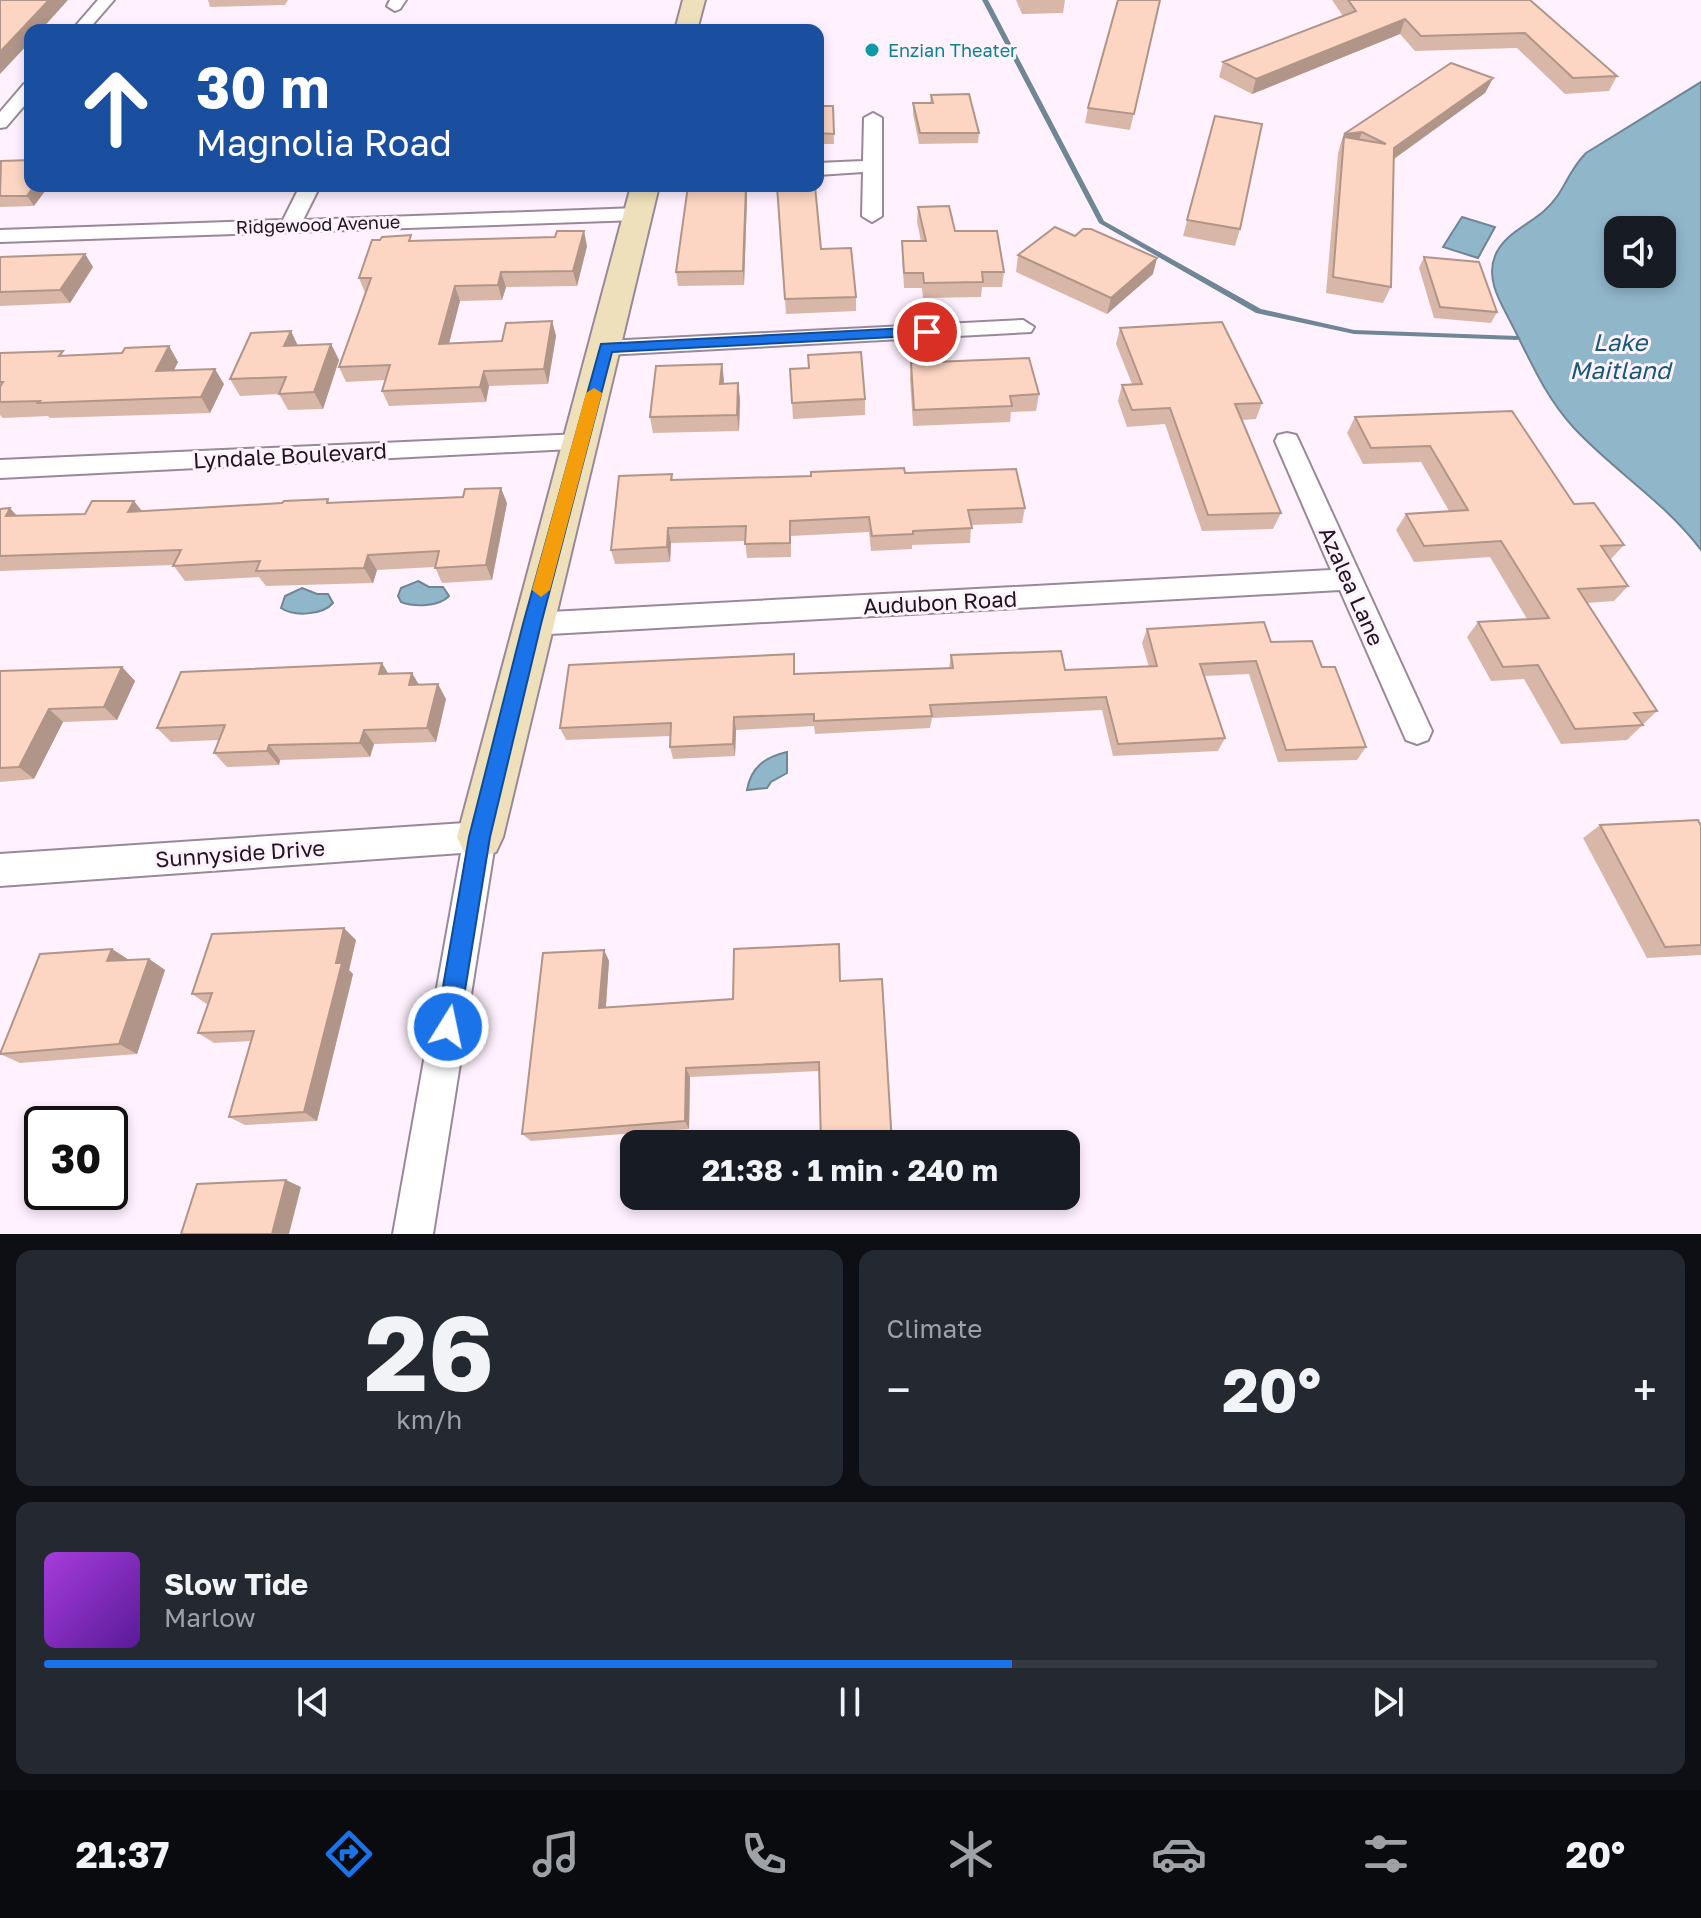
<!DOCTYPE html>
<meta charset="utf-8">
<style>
:root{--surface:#171b24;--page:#242831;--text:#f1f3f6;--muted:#9ea1a6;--line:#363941;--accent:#1a73e8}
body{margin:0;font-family:"Golos Text",sans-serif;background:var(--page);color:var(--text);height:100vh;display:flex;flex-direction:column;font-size:30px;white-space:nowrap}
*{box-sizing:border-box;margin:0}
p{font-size:26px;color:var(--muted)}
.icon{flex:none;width:44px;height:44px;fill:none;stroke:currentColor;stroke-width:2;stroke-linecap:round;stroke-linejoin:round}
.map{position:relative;height:1234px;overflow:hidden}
.details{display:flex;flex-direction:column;gap:16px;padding:16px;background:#0d0f14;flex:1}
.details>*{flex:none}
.hud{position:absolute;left:24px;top:24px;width:800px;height:168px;border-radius:16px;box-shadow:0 4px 12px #0003;background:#1a4fa0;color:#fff;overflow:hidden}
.controls{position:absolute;left:1604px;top:216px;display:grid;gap:16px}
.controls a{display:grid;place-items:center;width:72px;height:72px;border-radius:16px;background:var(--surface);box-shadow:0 4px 12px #0003;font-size:40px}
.speed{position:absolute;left:24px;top:1106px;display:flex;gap:16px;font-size:40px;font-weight:700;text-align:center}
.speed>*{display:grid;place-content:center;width:104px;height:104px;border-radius:50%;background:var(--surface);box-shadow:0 4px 12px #0003;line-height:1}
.speed .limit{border:4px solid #111;border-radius:12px;background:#fff;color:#111}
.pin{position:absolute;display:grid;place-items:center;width:68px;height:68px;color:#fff;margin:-34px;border:4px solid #fff;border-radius:50%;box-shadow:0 2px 8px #0007}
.me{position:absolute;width:88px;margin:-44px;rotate:10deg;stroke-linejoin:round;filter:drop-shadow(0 0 6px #0008)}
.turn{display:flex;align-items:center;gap:28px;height:168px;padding:0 40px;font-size:36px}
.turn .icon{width:104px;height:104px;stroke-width:2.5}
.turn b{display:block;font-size:56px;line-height:68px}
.big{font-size:60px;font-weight:700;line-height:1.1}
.details .card{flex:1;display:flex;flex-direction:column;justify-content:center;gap:12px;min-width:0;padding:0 28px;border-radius:16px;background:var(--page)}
.details .dial{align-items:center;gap:0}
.dial b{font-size:104px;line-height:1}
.song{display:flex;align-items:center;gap:24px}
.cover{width:96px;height:96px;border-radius:12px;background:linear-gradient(135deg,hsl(280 70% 55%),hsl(270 70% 35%))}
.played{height:8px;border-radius:4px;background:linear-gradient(90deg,var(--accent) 60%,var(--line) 60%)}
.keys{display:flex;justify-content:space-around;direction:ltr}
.heat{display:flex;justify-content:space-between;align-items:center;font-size:44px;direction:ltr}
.details .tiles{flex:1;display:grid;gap:16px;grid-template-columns:1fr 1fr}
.card:last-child{grid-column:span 2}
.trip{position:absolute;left:620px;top:1130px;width:460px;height:80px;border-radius:16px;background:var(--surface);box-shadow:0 4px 12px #0003;font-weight:700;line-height:80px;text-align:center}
.menu{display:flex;height:128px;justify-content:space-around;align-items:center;background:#090b0e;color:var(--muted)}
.menu .icon{width:56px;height:56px}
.menu .current{color:var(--accent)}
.menu b{font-size:36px;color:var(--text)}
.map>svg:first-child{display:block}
.water{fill:#90b6ca;stroke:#6e8696;stroke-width:2;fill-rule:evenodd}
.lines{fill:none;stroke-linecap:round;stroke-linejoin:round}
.stream{fill:#6e8696;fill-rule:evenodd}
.street-casing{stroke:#998998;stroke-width:4}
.secondary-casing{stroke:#998998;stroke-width:4}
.street{fill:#fff;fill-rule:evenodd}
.secondary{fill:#eee0bb;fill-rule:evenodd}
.wall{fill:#d9b7a8}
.shaded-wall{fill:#b09588}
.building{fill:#fcd5c3;stroke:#b09588;stroke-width:2}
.route{fill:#1a73e8;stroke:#114b97;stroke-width:2}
.slow{fill:#f59e0b}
.culture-dot{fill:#0f9aa8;stroke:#fff1fe;stroke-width:3}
.labels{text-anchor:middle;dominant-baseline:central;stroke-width:6;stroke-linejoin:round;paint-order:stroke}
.far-culture-label{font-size:18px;fill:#0d838f;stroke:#fff1fe;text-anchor:start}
.far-street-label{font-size:18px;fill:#1d171d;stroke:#fff1fe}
.street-label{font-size:22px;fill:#1d171d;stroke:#fff1fe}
.water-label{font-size:24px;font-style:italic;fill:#155a77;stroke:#fff1fe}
</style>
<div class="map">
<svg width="1701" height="1234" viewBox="0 0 1701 1234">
<rect width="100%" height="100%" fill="#fff1fe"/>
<!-- water -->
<path class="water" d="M 1701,82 L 1701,550 C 1665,502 1615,472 1574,428 C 1544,396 1529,357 1509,319 C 1499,300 1486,278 1495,256 C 1504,234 1527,226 1544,211 C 1565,193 1566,173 1586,153 ZM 1618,230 L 1662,230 L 1662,274 L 1618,274 Z
M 1462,217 L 1495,227 L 1478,258 L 1443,247 Z
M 418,581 L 429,587 L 443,587 L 449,596 C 439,607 414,607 401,602 L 398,596 L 401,588 Z
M 302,588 L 317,594 L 328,594 L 333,603 C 323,615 294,617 281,608 L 285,596 Z
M 787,752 L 787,773 L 771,782 L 767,788 L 747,790 C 751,767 765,757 787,752 Z"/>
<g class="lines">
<!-- stream -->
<path class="stream" d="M 982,0 L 988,0 L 1104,221 L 1261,309 L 1354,330 L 1517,336 L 1521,338 L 1517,340 L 1354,334 L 1256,313 L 1099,223 Z"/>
<defs>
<path id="street" d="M 98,0 L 114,0 L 88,30 L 72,30 Z
M 390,0 L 406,0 L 400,9 L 395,11 L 387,6 Z
M 30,83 L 30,99 L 6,127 L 0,128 L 0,112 L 24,84 Z
M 873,113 L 882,118 L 882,216 L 872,222 L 862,216 L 863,172 L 818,175 L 818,163 L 863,161 L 864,118 Z
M 300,186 L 320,186 L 303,220 L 637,208 L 647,214 L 637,220 L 0,242 L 0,230 L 283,220 Z
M 1023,320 L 1034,327 L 1031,332 L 606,355 L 598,353 L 595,348 L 598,343 L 606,341 Z
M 1287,433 L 1296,435 L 1299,441 L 1432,731 L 1428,740 L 1417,744 L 1406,740 L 1340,590 L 532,635 L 522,632 L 518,624 L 522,616 L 532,613 L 1331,570 L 1275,441 L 1278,435 Z
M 581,434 L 590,436 L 593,442 L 590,448 L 0,478 L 0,460 Z
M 480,822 L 492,826 L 496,837 L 433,1234 L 393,1234 L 461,853 L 0,886 L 0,854 Z"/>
<path id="secondary" d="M 683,0 L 705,0 L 697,30 L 675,30 Z
M 631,186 L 659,186 L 503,837 L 496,852 L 480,858 L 464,852 L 457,837 Z"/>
</defs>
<!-- street casing -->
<use href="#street" class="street-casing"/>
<!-- secondary casing -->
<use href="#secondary" class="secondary-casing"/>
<!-- street -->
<use href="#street" class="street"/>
<!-- secondary -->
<use href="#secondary" class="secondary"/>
</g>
<!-- wall -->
<path class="wall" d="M 208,0 L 288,0 L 285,5 L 210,7 Z
M 1016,0 L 1065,0 L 1063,13 L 1022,14 Z
M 1160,0 L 1130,130 L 1085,123 L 1088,108 Z
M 1332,0 L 1530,0 L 1617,76 L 1609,91 L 1565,94 L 1517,48 L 1415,51 L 1400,34 L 1252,94 L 1219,77 L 1223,62 L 1343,16 Z
M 1493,78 L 1485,93 L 1393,159 L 1391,287 L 1383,303 L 1326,293 L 1338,153 L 1344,134 Z
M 931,95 L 979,133 L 978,143 L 919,144 L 913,114 L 913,103 L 930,103 Z
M 818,106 L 833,106 L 834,144 L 818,144 Z
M 1215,116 L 1240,229 L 1235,246 L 1183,236 Z
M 30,160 L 34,206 L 0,207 L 0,162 Z
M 746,186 L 747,199 L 744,285 L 678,286 L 676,272 Z
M 777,186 L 856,297 L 856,311 L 786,314 Z
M 918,207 L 955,231 L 1004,272 L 1002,287 L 982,287 L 981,297 L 923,298 L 922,288 L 904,288 L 902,256 L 902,241 L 921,241 L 917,222 Z
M 1075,236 L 1153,274 L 1107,314 L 1016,272 L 1018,255 Z
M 413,240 L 587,246 L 577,286 L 506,287 L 502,300 L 460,301 L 449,343 L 502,341 L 552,321 L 556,336 L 548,384 L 489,386 L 486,402 L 389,406 L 382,391 L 385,380 L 346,382 L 339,367 L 365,293 L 359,278 Z
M 85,254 L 93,267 L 70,303 L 0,306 L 0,257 Z
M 1424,257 L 1497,312 L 1491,323 L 1434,318 L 1419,268 Z
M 1120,328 L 1262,403 L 1256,419 L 1242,420 L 1281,513 L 1273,529 L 1202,531 L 1165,424 L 1127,427 L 1118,401 L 1122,385 L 1132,384 L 1116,344 Z
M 331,344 L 339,360 L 323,409 L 288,410 L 279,394 L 240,396 L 230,379 L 298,346 Z
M 169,346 L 178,362 L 174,370 L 224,384 L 210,413 L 50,418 L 48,416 L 3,418 L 0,415 L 0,353 L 66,355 L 122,353 Z
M 911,363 L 1039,394 L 1036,411 L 1011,412 L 1010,422 L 913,426 L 910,379 Z
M 722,364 L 723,384 L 738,383 L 740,400 L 739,431 L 653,433 L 650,417 Z
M 790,369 L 865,399 L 865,415 L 793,419 Z
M 1512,411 L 1574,504 L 1624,545 L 1610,560 L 1628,586 L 1614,601 L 1587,603 L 1657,711 L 1627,740 L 1561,744 L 1524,679 L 1491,681 L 1467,637 L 1478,622 L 1527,619 L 1490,557 L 1414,562 L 1396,530 L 1406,514 L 1449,511 L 1421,462 L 1363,464 L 1347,433 L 1355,417 Z
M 905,473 L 1025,508 L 1022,523 L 971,525 L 970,543 L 912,545 L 912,549 L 871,551 L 869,532 L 791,536 L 791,557 L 747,558 L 745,541 L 671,543 L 670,562 L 615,564 L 611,550 L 672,474 L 673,480 Z
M 330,502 L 507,503 L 492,580 L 442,583 L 435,567 L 377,570 L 373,583 L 266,586 L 259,577 L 185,581 L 173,565 L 0,571 L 0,509 L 17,515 L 85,514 Z
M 1147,629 L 1271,642 L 1322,667 L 1366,747 L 1357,760 L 1278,762 L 1249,674 L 1205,676 L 1225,738 L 1218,751 L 1113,756 L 1102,710 L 932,718 L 930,728 L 815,734 L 814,726 L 736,730 L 735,756 L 673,759 L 670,747 L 670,736 L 566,740 L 560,728 L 795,674 L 949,668 L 951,655 L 1065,670 L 1149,667 L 1142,643 Z
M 122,667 L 135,681 L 117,720 L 63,722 L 34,779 L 0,782 L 0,671 Z
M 388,674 L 419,684 L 446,699 L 436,742 L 374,744 L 370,757 L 280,760 L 279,765 L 227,767 L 214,753 L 219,740 L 171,742 L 157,728 Z
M 1600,825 L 1701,826 L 1701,955 L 1647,958 L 1583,838 Z
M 356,940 L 349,970 L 353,974 L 317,1121 L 245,1125 L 229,1117 L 251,1041 L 214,1043 L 198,1033 L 208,1005 L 192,994 Z
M 839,944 L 819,1071 L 690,1077 L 689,1129 L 531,1141 L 522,1134 L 604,950 L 609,961 L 606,1007 L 733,999 Z
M 112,949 L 129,960 L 149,959 L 165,970 L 137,1054 L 20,1063 L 0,1054 Z"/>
<!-- shaded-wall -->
<path class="shaded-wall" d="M 49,0 L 68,0 L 41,30 L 30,30 L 30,42 L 0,74 L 0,52 Z
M 1405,19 L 1400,34 L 1252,94 L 1256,79 Z
M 1493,78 L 1485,93 L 1387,164 L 1394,148 Z
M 1362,132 L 1356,148 L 1344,137 L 1339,150 L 1344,134 Z
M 34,186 L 49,186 L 34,206 L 27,196 Z
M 746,186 L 747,199 L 744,285 L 743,271 Z
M 584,231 L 587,246 L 577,286 L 573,271 Z
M 85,254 L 93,267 L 70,303 L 60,290 Z
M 1157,258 L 1153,274 L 1107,314 L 1111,298 Z
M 501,272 L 506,287 L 502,300 L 498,285 Z
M 455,286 L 460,301 L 445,359 L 439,344 Z
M 552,321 L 556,336 L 548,384 L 544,369 Z
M 291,331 L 299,348 L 284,346 Z
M 331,344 L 339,360 L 323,409 L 314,392 Z
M 169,346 L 178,362 L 166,386 L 156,371 Z
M 722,364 L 724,380 L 722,400 L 720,384 Z
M 215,369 L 224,384 L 210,413 L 201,397 Z
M 484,371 L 489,386 L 486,402 L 480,387 Z
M 738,383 L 740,400 L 739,431 L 737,415 Z
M 501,488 L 507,503 L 492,580 L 486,565 Z
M 134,501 L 146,516 L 128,512 Z
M 10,508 L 24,524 L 6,516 Z
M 668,528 L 671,543 L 670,562 L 667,547 Z
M 368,555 L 377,570 L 373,583 L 364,568 Z
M 382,663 L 391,678 L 379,674 Z
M 122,667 L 135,681 L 117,720 L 104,707 Z
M 412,673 L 421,688 L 409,685 Z
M 438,684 L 446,699 L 436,742 L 427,728 Z
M 49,709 L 63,722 L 34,779 L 19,767 Z
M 734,717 L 736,730 L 735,756 L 733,744 Z
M 364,730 L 374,744 L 370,757 L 360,743 Z
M 269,745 L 280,760 L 279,765 L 267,751 Z
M 344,928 L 356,940 L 349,970 L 353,974 L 317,1121 L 304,1112 L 336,963 Z
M 112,949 L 129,960 L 107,961 Z
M 604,950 L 609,961 L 605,1018 L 599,1008 Z
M 149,959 L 165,970 L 137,1054 L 119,1044 Z
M 686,1068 L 690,1077 L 689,1129 L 685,1121 Z
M 286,1180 L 301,1187 L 289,1234 L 272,1234 Z"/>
<!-- building -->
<path class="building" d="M 0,0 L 49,0 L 0,52 Z
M 1118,0 L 1160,0 L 1134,114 L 1088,108 Z
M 1348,0 L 1530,0 L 1617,76 L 1573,78 L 1525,33 L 1421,36 L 1405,19 L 1256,79 L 1223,62 L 1356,11 Z
M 1451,63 L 1493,78 L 1394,148 L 1391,287 L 1333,277 L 1344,137 L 1386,144 L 1362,132 L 1344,134 Z
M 969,94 L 979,133 L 920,133 L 913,103 L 933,103 L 931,95 Z
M 818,106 L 833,106 L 834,134 L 818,133 Z
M 1215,116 L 1262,124 L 1240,229 L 1187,220 Z
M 30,160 L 30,186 L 34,186 L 27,196 L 0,196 L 1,161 Z
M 688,186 L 746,186 L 743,271 L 676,272 Z
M 777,186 L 815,186 L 821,249 L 851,248 L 856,297 L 785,299 Z
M 949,206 L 955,231 L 997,231 L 1004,272 L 982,272 L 983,282 L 924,283 L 923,273 L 904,273 L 902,241 L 926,241 L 918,207 Z
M 1055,227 L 1075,236 L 1083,229 L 1091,229 L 1157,258 L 1111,298 L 1018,255 Z
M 557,231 L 584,231 L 573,271 L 501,272 L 498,285 L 455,286 L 439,344 L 502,341 L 506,323 L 552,321 L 544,369 L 484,371 L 480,387 L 382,391 L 390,365 L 339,367 L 371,278 L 359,278 L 372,240 L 380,240 L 382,237 L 411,235 L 409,241 L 555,237 Z
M 85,254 L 60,290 L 0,292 L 0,257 Z
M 1424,257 L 1479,262 L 1497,312 L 1440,307 Z
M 1222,322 L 1262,403 L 1235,404 L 1281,513 L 1208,515 L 1170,408 L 1132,410 L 1122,385 L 1142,384 L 1120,328 Z
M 291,331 L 284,346 L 331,344 L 314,392 L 279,394 L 286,377 L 230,379 L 251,333 Z
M 169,346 L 156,371 L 215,369 L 201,397 L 38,403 L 40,401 L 0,402 L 0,387 L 3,382 L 0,382 L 0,353 L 63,351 L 59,356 L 122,353 L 125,348 Z
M 861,352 L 865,399 L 792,403 L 790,369 L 809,368 L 808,355 Z
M 1029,358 L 1039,394 L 1010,396 L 1012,406 L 914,410 L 911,363 Z
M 722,364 L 720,384 L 738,383 L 737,415 L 650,417 L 656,366 Z
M 1512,411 L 1574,504 L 1594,503 L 1624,545 L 1601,546 L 1628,586 L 1578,589 L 1657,711 L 1634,713 L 1643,725 L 1575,729 L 1538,665 L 1503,667 L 1478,622 L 1549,618 L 1501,541 L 1424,546 L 1406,514 L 1468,510 L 1430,446 L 1371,448 L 1355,417 Z
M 904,468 L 905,473 L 1016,469 L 1025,508 L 968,510 L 972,528 L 913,531 L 913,534 L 872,536 L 869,517 L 790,521 L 790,543 L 745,544 L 746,526 L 668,528 L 667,547 L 611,550 L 619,476 L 672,474 L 671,480 L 811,476 L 811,472 Z
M 501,488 L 486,565 L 435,568 L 439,551 L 368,555 L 364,568 L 256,571 L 260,561 L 173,566 L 181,550 L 0,556 L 0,509 L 10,508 L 6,516 L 85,514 L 92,501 L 134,501 L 128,512 L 282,503 L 284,501 L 328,499 L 327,503 L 463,497 L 465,489 Z
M 1264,622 L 1271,642 L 1312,641 L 1322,667 L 1335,667 L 1366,747 L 1286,750 L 1256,661 L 1200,664 L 1225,738 L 1118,744 L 1106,697 L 930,705 L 932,716 L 814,721 L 814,714 L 734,717 L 733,744 L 670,747 L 671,723 L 560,728 L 569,665 L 794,654 L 794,674 L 953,668 L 951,655 L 1061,651 L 1065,670 L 1157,666 L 1147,629 Z
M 382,663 L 379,674 L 412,673 L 409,685 L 438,684 L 427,728 L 364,730 L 360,743 L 269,745 L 267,751 L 214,753 L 225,725 L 157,728 L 181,672 Z
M 122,667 L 104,707 L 49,709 L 19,767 L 0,768 L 0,671 Z
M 1698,820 L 1701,826 L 1701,945 L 1665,947 L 1600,825 Z
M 344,928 L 336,963 L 342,963 L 304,1112 L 229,1117 L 254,1031 L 198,1033 L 212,993 L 192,994 L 212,934 Z
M 839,944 L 840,981 L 882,979 L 892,1144 L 821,1144 L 819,1062 L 686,1068 L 685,1121 L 522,1134 L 543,953 L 604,950 L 599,1008 L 733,999 L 734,949 Z
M 112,949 L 107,961 L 149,959 L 119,1044 L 0,1054 L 40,954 Z
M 286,1180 L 272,1234 L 181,1234 L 197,1184 Z"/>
<!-- route -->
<path class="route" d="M 927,327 L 935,332 L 932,335 L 612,352 L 541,624 L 490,837 L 459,1027 L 456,1036 L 448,1039 L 439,1036 L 436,1027 L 469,837 L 523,624 L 601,344 Z"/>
<!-- slow -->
<path class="slow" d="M 594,388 L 602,393 L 550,590 L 541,597 L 532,590 L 586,393 Z"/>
<!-- markers -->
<circle class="culture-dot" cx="872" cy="50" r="8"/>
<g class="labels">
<!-- far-culture labels -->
<g class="far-culture-label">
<text x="888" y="50">Enzian Theater</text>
</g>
<!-- far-street labels -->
<g class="far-street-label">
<text transform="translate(318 224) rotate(-2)">Ridgewood Avenue</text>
</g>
<!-- street labels -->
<g class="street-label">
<text transform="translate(290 455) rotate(-3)">Lyndale Boulevard</text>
<text transform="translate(1352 586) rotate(66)">Azalea Lane</text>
<text transform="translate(940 602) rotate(-3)">Audubon Road</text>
<text transform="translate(240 853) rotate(-4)">Sunnyside Drive</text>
</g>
<!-- water labels -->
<g class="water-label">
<text x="1620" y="341">Lake<tspan x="1620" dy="28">Maitland</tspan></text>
</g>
</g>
</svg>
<div class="controls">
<a><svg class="icon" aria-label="sound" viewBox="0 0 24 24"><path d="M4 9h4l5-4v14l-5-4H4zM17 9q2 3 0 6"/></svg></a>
</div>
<div class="speed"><div class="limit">30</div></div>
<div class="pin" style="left:927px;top:332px;background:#d93025"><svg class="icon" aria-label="arrive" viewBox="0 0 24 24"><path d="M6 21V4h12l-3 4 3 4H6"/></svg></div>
<svg class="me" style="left:448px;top:1027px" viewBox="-20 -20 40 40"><circle r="17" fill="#1a73e8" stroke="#fff" stroke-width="3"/><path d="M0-11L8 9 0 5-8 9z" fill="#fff"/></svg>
<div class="trip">21:38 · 1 min · 240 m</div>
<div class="hud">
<div class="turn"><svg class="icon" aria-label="ahead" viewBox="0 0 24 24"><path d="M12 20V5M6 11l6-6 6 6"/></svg><div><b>30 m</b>Magnolia Road</div></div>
</div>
</div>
<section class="details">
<div class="tiles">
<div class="card dial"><b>26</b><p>km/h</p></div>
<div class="card"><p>Climate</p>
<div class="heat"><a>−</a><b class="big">20°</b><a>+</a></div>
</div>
<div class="card">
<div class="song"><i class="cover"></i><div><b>Slow Tide</b><p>Marlow</p></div></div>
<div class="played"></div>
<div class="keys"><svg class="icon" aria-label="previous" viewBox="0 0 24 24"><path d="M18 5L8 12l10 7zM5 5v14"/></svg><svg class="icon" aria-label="pause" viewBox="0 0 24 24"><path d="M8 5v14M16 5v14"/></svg><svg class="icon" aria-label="next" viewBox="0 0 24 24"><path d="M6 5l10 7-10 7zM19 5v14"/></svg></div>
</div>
</div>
</section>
<nav class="menu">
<b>21:37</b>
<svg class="icon current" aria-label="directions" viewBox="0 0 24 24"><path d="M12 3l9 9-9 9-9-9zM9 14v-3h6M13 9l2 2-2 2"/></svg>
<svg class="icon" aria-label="music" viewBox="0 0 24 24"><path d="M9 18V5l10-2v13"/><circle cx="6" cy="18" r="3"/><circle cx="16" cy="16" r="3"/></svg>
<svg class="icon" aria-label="phone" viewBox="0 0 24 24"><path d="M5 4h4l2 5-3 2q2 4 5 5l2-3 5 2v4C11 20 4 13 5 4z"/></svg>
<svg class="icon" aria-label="climate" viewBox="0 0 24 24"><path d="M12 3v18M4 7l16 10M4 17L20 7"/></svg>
<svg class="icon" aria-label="car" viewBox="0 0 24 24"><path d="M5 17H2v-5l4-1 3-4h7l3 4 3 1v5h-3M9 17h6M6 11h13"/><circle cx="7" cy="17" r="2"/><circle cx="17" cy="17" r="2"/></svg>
<svg class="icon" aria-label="filters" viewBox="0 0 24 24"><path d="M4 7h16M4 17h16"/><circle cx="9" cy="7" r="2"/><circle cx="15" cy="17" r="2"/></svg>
<b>20°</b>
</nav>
